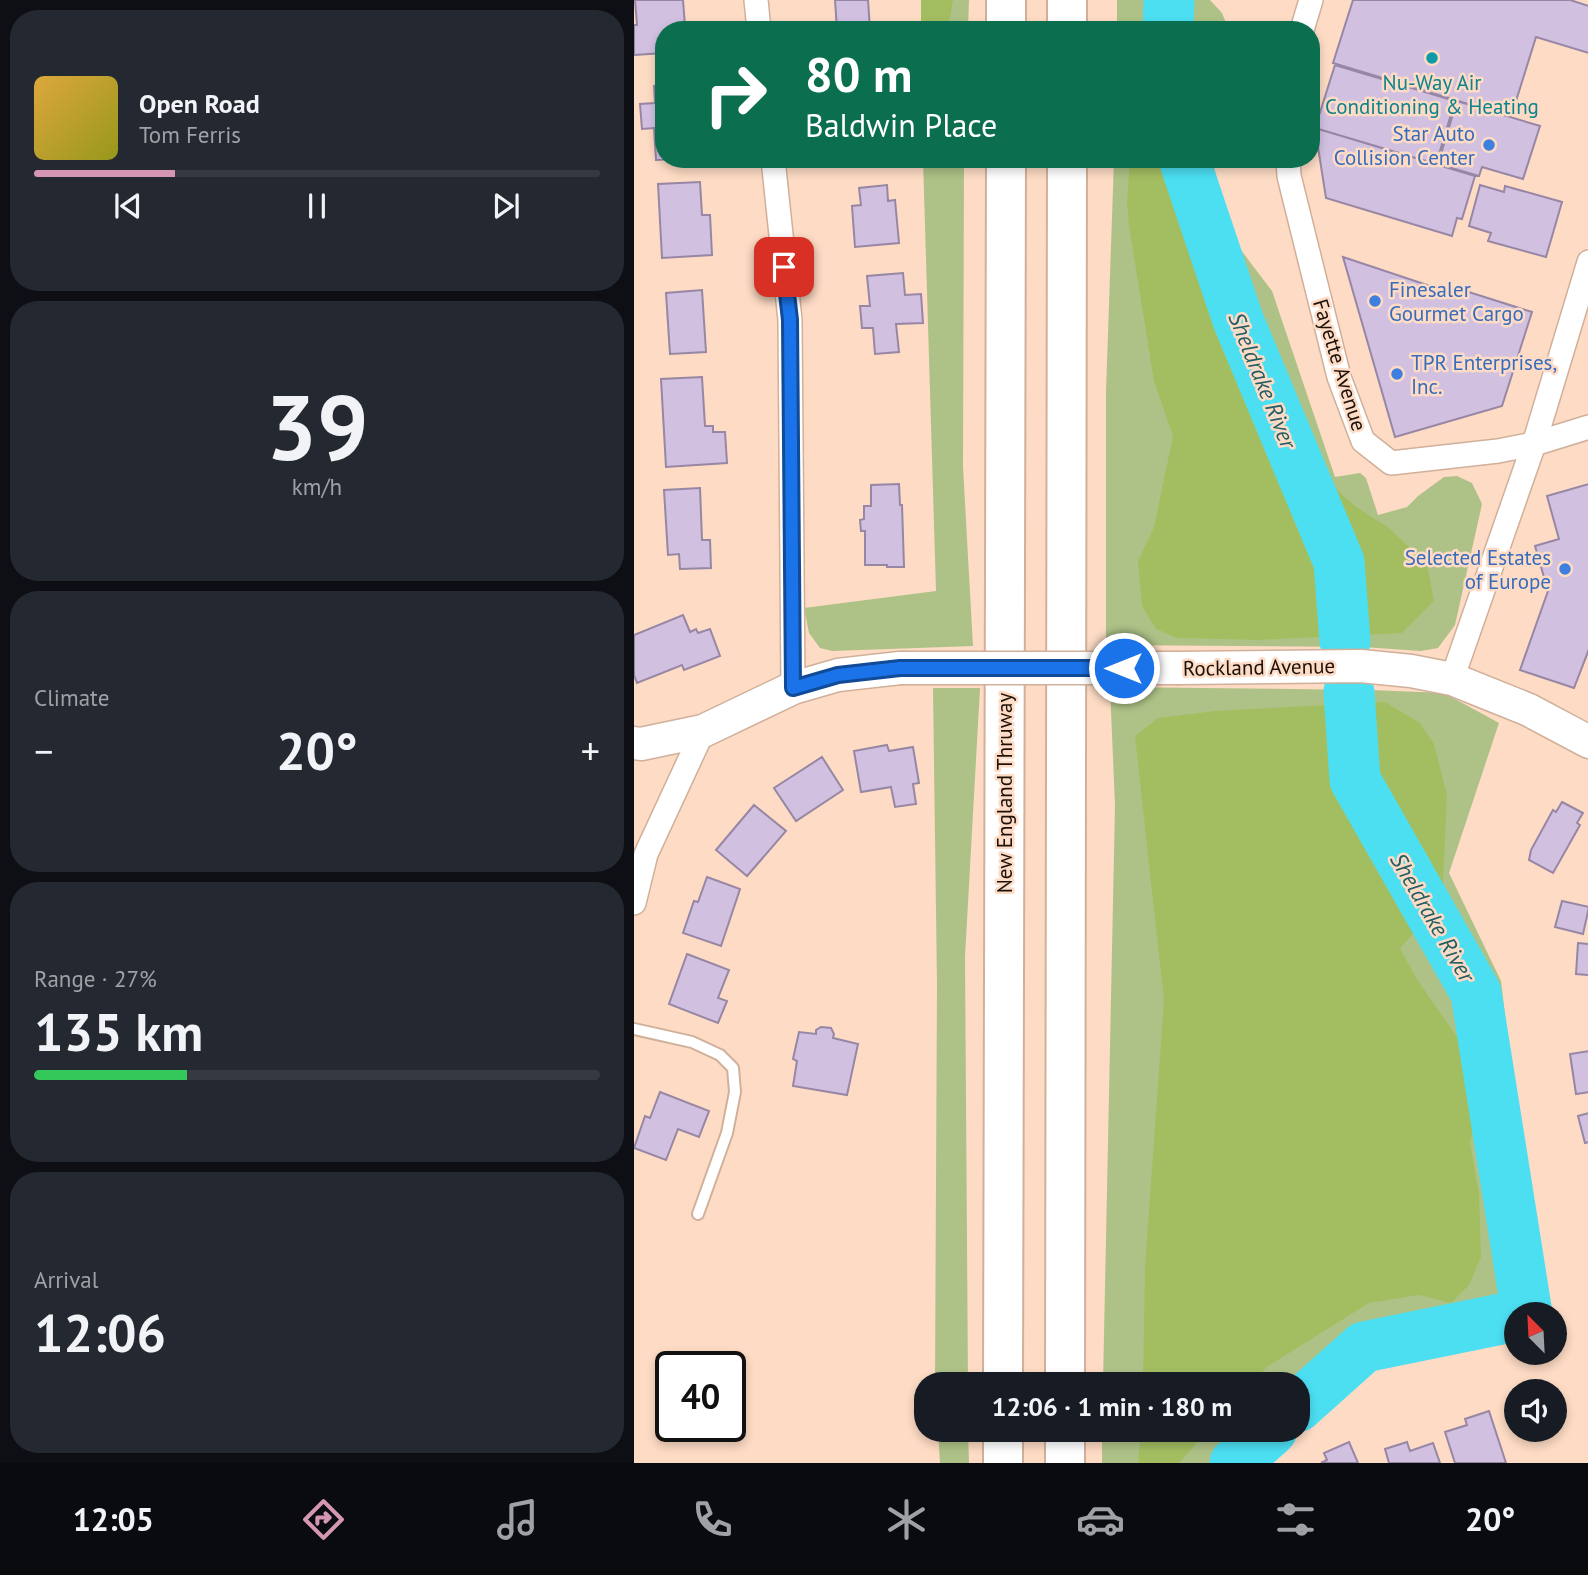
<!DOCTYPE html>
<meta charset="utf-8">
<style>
:root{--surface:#171b24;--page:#242831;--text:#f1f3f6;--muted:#9ea1a6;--line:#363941;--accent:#d496b2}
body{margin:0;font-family:"PT Sans",sans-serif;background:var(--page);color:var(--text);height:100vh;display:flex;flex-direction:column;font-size:26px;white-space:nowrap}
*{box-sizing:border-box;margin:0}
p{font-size:23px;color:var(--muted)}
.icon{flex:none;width:38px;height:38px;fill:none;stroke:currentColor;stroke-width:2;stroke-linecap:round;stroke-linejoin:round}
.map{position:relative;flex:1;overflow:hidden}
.sheet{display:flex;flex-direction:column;gap:10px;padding:10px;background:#0d0f14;width:634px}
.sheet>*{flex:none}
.banner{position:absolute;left:21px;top:21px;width:665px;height:147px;border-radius:28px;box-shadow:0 4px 10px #0003;background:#0b6e4f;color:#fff;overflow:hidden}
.needle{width:46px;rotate:336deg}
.buttons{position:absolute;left:870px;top:1302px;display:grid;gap:14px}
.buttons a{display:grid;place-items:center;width:63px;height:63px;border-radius:50%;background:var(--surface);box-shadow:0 4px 10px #0003;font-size:35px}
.speed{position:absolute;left:21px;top:1351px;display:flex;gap:14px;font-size:35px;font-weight:700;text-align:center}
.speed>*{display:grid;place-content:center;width:91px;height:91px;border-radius:50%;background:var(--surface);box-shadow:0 4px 10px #0003;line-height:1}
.speed .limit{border:4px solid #111;border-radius:10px;background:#fff;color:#111}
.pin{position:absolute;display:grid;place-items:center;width:60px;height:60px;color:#fff;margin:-30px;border-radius:14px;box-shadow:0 4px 10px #0006}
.me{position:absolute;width:77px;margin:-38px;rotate:270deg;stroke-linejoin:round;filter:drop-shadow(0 0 5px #0008)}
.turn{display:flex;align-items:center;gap:24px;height:147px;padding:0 35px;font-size:32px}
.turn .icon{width:91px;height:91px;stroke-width:2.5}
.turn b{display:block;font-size:49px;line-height:60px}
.big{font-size:52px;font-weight:700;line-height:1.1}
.sheet .widget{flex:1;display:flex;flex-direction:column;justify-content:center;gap:10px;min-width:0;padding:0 24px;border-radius:28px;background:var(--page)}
.sheet .dial{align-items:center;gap:0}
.dial b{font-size:91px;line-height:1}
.song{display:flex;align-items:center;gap:21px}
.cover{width:84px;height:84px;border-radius:10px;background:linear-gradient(135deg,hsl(40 70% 55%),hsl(60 70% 35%))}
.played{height:7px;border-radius:4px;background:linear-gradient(90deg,var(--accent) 25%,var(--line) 25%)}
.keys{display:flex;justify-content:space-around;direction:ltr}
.heat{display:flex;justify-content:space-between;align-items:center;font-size:38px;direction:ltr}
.charge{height:10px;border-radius:5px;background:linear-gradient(90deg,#34c759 27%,var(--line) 0)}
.trip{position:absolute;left:280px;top:1372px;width:396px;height:70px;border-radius:28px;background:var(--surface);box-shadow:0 4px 10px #0003;font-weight:700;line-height:70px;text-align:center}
.menu{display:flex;height:112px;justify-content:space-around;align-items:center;background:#090b0e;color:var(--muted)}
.menu .icon{width:49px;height:49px}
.menu .on{color:var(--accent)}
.menu b{font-size:32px;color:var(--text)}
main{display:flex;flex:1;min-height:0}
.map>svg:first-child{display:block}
.green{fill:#aec287}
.forest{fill:#a3be61}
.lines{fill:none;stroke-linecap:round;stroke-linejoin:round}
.river{stroke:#4cdff2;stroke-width:51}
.building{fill:#d2c0e1;stroke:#9786a4;stroke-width:2}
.lane-casing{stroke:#d0b09a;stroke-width:14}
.street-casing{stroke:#d0b09a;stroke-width:26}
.secondary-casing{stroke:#d0b09a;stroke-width:35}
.highway-casing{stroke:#d0b09a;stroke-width:42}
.lane{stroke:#fff;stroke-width:10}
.street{stroke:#fff;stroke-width:23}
.secondary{stroke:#fff;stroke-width:32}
.highway{stroke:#fff;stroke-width:38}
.secondary-bridge-casing{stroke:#d0b09a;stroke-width:35;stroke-linecap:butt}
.secondary-bridge{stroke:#fff;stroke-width:32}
.route-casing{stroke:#114b97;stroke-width:18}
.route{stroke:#1a73e8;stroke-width:12}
.culture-dot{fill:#0f9aa8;stroke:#fddbc4;stroke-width:2.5}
.shop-dot{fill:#3f7fe0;stroke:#fddbc4;stroke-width:2.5}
.labels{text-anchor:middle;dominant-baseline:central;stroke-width:5;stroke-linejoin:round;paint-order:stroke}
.culture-label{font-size:21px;fill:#0d838f;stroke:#fddbc4}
.shop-label{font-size:21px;fill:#366cbe;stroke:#fddbc4;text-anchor:end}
.street-label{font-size:21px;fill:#1c1109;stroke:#fddbc4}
.water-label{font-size:23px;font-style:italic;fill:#225d65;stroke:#fddbc4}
</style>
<main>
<section class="sheet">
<div class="widget">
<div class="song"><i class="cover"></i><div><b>Open Road</b><p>Tom Ferris</p></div></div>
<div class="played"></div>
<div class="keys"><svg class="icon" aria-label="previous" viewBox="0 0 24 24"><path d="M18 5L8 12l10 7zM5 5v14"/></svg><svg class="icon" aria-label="pause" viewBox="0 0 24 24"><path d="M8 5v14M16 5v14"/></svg><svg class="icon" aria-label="next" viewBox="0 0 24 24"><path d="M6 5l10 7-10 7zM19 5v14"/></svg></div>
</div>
<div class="widget dial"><b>39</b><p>km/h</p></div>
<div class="widget"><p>Climate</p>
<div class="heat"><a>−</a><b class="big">20°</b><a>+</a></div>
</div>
<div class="widget"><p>Range · 27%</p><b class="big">135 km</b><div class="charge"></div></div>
<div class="widget"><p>Arrival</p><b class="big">12:06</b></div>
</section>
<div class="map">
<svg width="955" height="1463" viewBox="0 0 955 1463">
<rect width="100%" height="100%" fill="#fddbc4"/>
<!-- green -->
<path class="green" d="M 287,0 L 335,0 L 334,30 L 287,30 Z
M 483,0 L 576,0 L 588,13 L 595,30 L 483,30 Z
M 289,159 L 330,159 L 329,467 L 339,646 L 198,651 L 186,648 L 175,633 L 170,608 L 302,591 Z
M 480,159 L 578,159 L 597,237 L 638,291 L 701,477 L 726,473 L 732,478 L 744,515 L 773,507 L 784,496 L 810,477 L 823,476 L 838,483 L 848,504 L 821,625 L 804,648 L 787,651 L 729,647 L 472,645 L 472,392 Z
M 476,687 L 737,690 L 810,693 L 865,723 L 815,873 L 867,981 L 907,1314 L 882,1314 L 882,1335 L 715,1375 L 717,1385 L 663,1426 L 663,1384 L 469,1384 L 481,805 Z
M 299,688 L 346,688 L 331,957 L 334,1384 L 301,1384 L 301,1382 L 303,985 Z
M 304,1430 L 334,1430 L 335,1463 L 306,1463 Z
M 468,1430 L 659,1430 L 616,1463 L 468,1463 Z"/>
<!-- forest -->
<path class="forest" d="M 287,0 L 319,0 L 314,30 L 287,30 Z
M 514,0 L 551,0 L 554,30 L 510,30 Z
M 496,159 L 565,159 L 568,189 L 587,245 L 612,287 L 665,424 L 687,476 L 721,506 L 755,528 L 793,564 L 800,601 L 768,633 L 625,640 L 543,638 L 522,629 L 508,606 L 504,561 L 520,527 L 539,436 L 520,381 L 495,226 L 493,202 Z
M 751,702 L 786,723 L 800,744 L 813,795 L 808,903 L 766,948 L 782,978 L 837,1057 L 847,1098 L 836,1143 L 845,1193 L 847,1257 L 835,1285 L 817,1303 L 785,1295 L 735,1303 L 633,1367 L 616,1384 L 509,1384 L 511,1267 L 530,1000 L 501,736 L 524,718 L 581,711 Z
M 507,1430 L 574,1430 L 545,1463 L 504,1463 Z"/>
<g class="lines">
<!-- river -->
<path class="river" d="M 534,30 L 535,0
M 550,159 L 604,320 L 705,562 L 711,641
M 715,692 L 721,780 L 842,993 L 893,1314
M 663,1407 L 730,1347 L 882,1316
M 601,1463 L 638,1430"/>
</g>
<!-- building -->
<path class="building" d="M 1,0 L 49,0 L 51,26 L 48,26 L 48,30 L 30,30 L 30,53 L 0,55 L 0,25 L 3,25 Z
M 201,0 L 234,0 L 236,30 L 203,30 Z
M 719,0 L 936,0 L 955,6 L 955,53 L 902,37 L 877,117 L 699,63 Z
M 701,65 L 821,101 L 802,164 L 681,128 Z
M 30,85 L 30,159 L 42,159 L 22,160 L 20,128 L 8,129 L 6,104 L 21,103 L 20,86 Z
M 823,101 L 906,126 L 889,179 L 848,167 L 845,176 L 804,164 Z
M 681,128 L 841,176 L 828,219 L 823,218 L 818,236 L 692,198 Z
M 66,182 L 68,215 L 76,215 L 78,255 L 28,258 L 24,184 Z
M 253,185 L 254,201 L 261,200 L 265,243 L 221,247 L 218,206 L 227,205 L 225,188 Z
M 846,185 L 870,192 L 871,186 L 928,202 L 912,257 L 854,241 L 857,233 L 835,226 Z
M 709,257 L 820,294 L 822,288 L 898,312 L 868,406 L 761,437 Z
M 269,273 L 271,295 L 287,294 L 289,323 L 262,324 L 265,352 L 241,354 L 239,328 L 228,328 L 226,306 L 236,306 L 233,276 Z
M 68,290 L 72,352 L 36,354 L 32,293 Z
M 68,377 L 71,426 L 79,426 L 79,432 L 91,432 L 93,463 L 32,467 L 27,379 Z
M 265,484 L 266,505 L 268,505 L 270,567 L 253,567 L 253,565 L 231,565 L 231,531 L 227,531 L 226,520 L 230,519 L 230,506 L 237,506 L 237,485 Z
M 955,484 L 955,649 L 940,688 L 886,670 L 914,591 L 901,546 L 925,539 L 913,496 Z
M 66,488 L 68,540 L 76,540 L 77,568 L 46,569 L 45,554 L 34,555 L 30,490 Z
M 49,615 L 56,632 L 62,629 L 64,633 L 76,629 L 86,656 L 50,670 L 48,665 L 3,683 L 0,675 L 0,635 Z
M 253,745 L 255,751 L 279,747 L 285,783 L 279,784 L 282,804 L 261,807 L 257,787 L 227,792 L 220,751 Z
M 188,757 L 209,790 L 162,821 L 140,788 Z
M 928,802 L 949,813 L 943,823 L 946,825 L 919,873 L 895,860 L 897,850 L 919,810 L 922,812 Z
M 120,805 L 152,831 L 113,876 L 82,850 Z
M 73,877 L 106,889 L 87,946 L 49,933 L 60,901 L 64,902 Z
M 928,901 L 955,907 L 949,934 L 921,927 Z
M 944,943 L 955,944 L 955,975 L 942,974 Z
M 53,954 L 95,970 L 84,998 L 93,1001 L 84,1023 L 35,1004 Z
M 187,1027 L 197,1028 L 200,1034 L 199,1038 L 224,1044 L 213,1095 L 159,1086 L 163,1061 L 159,1059 L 165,1032 L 182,1034 L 182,1030 Z
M 955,1051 L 955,1092 L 942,1094 L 936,1054 Z
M 26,1092 L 75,1111 L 65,1137 L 44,1129 L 32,1160 L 0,1148 L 11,1116 L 16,1118 Z
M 955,1113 L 955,1142 L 951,1143 L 944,1116 Z
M 855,1411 L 872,1463 L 821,1463 L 811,1432 L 833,1425 L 831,1419 Z
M 715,1442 L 724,1463 L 687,1463 L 693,1460 L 690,1453 Z
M 773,1442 L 776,1451 L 799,1443 L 806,1463 L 755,1463 L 751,1449 Z"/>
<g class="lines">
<defs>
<path id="lane" d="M 0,1029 L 58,1042 L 86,1055 L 99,1068 L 101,1092 L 93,1133 L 64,1214"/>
<path id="street" d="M 122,0 L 125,30
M 668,30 L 677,0
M 139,159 L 156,320 L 159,688
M 654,159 L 655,176 L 705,377 L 729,441 L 757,463 L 864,451 L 900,444 L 955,427
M 818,679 L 900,444 L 955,262
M 0,903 L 12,854 L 69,731"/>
<path id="secondary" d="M 546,668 L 727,666 L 777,671 L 818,679 L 895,710 L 955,742
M 0,743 L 7,744 L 69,731 L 159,688 L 204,675 L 266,668"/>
<path id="highway" d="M 372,30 L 372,0
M 433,30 L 433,0
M 369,1384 L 372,159
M 431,1384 L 433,159
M 369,1463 L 369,1430
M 431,1463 L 431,1430"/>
</defs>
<!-- lane casing -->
<use href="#lane" class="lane-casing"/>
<!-- street casing -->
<use href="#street" class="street-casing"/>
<!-- secondary casing -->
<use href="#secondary" class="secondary-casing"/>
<!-- highway casing -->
<use href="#highway" class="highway-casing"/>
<!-- lane -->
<use href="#lane" class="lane"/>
<!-- street -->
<use href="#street" class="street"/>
<!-- secondary -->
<use href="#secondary" class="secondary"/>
<!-- highway -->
<use href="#highway" class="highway"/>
<defs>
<path id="secondary-bridge" d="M 266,668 L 546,668"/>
</defs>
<!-- secondary-bridge casing -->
<use href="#secondary-bridge" class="secondary-bridge-casing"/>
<!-- secondary-bridge -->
<use href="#secondary-bridge" class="secondary-bridge"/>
</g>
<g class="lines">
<defs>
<path id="route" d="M 150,267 L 156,320 L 159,688 L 204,675 L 266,668 L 490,668"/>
</defs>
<!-- route casing -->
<use href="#route" class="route-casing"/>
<!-- route -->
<use href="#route" class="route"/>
</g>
<!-- markers -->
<circle class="culture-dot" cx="798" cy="58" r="7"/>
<g class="shop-dot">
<circle cx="855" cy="145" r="7"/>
<circle cx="741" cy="301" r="7"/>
<circle cx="763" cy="374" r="7"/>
<circle cx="931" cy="569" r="7"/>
</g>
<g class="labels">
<!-- culture labels -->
<g class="culture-label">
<text x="798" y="82">Nu-Way Air<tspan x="798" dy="24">Conditioning &amp; Heating</tspan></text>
</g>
<!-- shop labels -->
<g class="shop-label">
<text x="841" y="133">Star Auto<tspan x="841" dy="24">Collision Center</tspan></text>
<text x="755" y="289" text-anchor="start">Finesaler<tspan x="755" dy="24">Gourmet Cargo</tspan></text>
<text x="777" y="362" text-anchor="start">TPR Enterprises,<tspan x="777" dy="24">Inc.</tspan></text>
<text x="917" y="557">Selected Estates<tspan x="917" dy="24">of Europe</tspan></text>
</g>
<!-- street labels -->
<g class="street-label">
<text transform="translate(706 365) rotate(73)">Fayette Avenue</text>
<text transform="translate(625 667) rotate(-1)">Rockland Avenue</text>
<text transform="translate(370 793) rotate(-90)">New England Thruway</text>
</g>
<!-- water labels -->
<g class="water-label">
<text transform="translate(629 380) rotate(68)">Sheldrake River</text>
<text transform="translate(799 917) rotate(60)">Sheldrake River</text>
</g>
</g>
</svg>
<div class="buttons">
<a><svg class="needle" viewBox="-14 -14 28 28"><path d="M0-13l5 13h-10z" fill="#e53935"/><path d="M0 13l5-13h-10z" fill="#9ea1a6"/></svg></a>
<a><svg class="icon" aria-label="sound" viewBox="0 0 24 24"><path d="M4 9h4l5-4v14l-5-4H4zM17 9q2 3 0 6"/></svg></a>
</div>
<div class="speed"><div class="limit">40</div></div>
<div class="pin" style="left:150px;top:267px;background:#d93025"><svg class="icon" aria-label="arrive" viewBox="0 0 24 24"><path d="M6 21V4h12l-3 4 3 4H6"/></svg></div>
<svg class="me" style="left:490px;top:668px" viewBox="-20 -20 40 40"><circle r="17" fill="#1a73e8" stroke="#fff" stroke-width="3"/><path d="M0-11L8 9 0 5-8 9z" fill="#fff"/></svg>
<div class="trip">12:06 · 1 min · 180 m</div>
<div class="banner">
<div class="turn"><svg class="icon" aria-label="right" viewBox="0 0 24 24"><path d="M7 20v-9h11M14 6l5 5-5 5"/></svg><div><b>80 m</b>Baldwin Place</div></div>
</div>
</div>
</main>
<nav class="menu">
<b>12:05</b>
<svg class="icon on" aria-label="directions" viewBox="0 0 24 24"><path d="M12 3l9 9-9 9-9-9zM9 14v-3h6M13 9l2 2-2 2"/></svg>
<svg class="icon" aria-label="music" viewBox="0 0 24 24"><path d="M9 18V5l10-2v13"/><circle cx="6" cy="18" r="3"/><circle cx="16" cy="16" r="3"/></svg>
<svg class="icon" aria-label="phone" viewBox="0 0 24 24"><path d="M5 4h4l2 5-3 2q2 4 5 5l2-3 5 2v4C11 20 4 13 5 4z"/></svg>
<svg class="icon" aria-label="climate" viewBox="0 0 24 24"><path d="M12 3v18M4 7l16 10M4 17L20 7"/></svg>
<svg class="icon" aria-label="car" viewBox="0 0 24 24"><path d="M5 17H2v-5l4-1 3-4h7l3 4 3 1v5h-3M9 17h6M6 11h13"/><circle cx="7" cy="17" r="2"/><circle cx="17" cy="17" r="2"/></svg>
<svg class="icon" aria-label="filters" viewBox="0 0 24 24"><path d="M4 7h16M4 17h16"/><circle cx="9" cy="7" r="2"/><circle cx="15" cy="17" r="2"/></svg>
<b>20°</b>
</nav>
